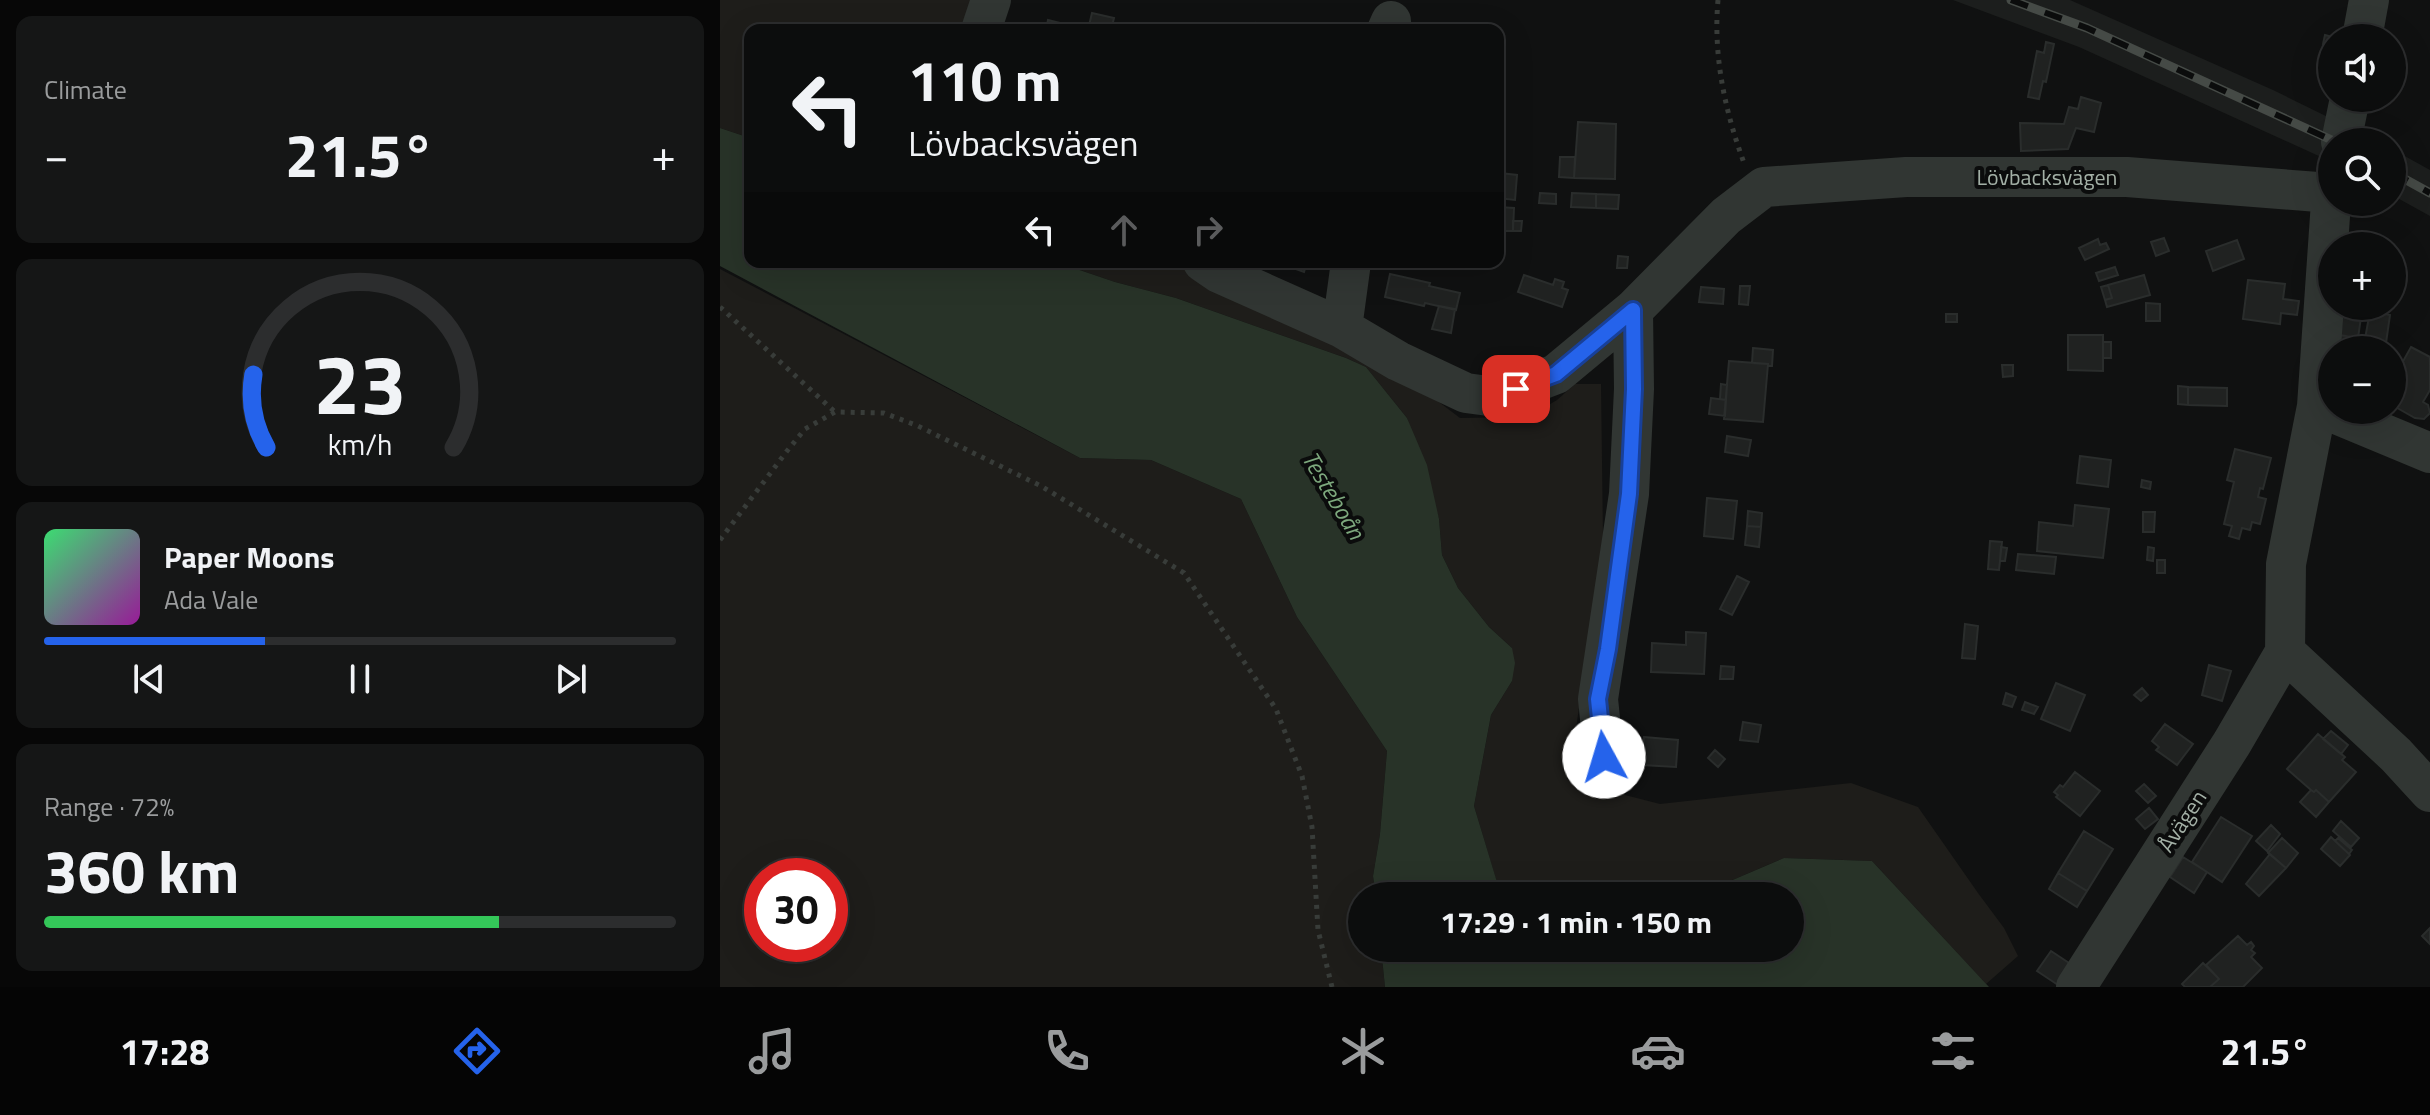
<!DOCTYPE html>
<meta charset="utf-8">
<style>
:root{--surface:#0c0d0d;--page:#151616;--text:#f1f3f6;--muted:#9a9c9d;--line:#2c2d2e;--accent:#2563eb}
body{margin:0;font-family:"Titillium Web",sans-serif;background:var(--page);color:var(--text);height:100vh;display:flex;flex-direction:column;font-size:30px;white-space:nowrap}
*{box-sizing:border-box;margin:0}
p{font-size:26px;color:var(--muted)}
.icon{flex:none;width:44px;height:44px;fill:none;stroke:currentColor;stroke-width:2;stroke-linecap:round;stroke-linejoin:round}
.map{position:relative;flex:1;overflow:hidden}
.drawer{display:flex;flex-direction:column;gap:16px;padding:16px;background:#070707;width:720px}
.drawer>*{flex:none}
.banner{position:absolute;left:24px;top:24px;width:760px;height:244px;border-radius:16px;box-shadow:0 8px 32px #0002,0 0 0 2px var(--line);background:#0c0d0d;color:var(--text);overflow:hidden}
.tools{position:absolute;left:1598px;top:24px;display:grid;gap:16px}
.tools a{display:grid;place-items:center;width:88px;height:88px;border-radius:50%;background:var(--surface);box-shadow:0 8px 32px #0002,0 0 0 2px var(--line);font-size:40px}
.speed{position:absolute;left:24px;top:858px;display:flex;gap:16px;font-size:40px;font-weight:700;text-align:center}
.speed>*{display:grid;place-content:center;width:104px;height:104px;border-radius:50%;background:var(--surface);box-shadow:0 8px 32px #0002,0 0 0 2px var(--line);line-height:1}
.speed .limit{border:12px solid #d22;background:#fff;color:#111}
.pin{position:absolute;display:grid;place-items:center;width:68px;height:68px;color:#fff;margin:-34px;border-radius:16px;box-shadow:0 4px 12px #0006}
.me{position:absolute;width:88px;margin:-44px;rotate:354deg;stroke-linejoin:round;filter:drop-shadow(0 0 6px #0008)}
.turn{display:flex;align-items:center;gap:28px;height:168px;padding:0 32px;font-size:36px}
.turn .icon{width:104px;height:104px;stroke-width:2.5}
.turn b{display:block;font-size:56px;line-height:68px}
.lanes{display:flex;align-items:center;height:76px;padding:0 32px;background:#0003;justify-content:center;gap:40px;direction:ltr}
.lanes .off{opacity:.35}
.big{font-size:60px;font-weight:700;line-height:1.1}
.drawer .tile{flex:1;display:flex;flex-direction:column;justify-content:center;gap:12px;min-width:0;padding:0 28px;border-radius:16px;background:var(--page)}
.drawer .dial{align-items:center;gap:0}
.dial svg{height:208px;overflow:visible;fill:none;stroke:var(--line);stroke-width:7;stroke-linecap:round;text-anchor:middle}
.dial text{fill:var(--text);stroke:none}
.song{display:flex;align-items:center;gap:24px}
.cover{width:96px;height:96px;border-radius:12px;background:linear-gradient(135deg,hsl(140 70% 55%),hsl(300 70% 35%))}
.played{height:8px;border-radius:4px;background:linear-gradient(90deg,var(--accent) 35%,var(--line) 35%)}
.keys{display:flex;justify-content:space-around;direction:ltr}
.heat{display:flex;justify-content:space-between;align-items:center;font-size:44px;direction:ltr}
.charge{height:12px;border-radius:6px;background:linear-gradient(90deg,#34c759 72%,var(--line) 0)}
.trip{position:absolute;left:628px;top:882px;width:456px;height:80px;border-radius:40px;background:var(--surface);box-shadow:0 8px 32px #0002,0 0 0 2px var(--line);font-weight:700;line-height:80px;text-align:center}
.tabs{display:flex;height:128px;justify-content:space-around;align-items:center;background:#050505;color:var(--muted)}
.tabs .icon{width:56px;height:56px}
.tabs .on{color:var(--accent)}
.tabs b{font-size:36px;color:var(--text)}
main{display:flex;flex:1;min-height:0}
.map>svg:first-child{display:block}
.built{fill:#1c1e1d}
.green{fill:#1e1d1a;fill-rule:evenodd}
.water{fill:#283328}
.building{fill:#202221;stroke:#2a2d2c;stroke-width:2}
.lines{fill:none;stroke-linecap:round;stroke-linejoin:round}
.path{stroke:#383c39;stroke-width:5;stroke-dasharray:4 6;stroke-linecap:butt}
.minor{stroke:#313633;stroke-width:40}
.rail-casing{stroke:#454a46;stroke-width:9}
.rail{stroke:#0b0c0c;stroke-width:6;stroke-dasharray:18;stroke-linecap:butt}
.route-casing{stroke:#184099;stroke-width:20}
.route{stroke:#2563eb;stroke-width:14}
.labels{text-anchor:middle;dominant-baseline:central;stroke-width:8;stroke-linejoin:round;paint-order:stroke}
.street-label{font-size:22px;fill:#a3b0a6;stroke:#0b0c0c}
.water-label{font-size:24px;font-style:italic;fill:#7da87d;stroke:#0b0c0c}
</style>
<main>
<section class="drawer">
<div class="tile"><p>Climate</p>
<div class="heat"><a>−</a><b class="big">21.5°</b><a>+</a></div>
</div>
<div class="tile dial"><svg viewBox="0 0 100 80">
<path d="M14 69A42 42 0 1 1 86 69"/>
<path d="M14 69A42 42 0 0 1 9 41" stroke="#2563eb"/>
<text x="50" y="56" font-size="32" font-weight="700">23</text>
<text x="50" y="72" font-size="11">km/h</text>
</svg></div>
<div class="tile">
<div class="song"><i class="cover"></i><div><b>Paper Moons</b><p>Ada Vale</p></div></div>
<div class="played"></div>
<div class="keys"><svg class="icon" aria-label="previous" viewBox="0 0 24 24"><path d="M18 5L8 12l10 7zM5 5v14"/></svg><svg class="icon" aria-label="pause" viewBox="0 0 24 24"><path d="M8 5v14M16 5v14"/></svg><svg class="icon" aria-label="next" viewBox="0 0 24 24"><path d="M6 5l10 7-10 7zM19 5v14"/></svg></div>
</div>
<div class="tile"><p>Range · 72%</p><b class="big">360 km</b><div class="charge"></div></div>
</section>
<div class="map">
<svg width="1710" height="987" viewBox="0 0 1710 987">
<rect width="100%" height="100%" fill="#101111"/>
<!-- built -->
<path class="built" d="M 1233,0 L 1350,0 L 1553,90 L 1659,142 L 1612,142 L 1612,162 L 1359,47 Z
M 1672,149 L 1710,170 L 1710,216 L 1672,195 Z"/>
<!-- green -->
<path class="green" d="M 0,0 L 251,0 L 243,30 L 30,30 L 30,138 L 0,128 Z
M 336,262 L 463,262 L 493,284 L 674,368 L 740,418 L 808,417 L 837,400 L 855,384 L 881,384 L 883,537 L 855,736 L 862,759 L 878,780 L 905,795 L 940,804 L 1131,783 L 1198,807 L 1258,893 L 1284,928 L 1298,956 L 1266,984 L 1152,861 L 1064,858 L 975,896 L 793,896 L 780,893 L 754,806 L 771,715 L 792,681 L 792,648 L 769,627 L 738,588 L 722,555 L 719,519 L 687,418 L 646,367 L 626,358 L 456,298 L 395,282 Z
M 0,269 L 360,458 L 431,460 L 521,499 L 577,617 L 667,751 L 660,834 L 653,876 L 656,896 L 642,896 L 642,948 L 661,948 L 665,987 L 0,987 ZM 42,876 L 110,876 L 110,944 L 42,944 Z"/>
<!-- water -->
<path class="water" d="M 0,128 L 30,138 L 30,262 L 336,262 L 395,282 L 456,298 L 626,358 L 646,367 L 687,418 L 707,465 L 719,519 L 722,555 L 738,588 L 769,627 L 792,648 L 795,663 L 792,681 L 771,715 L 754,806 L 780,892 L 793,896 L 656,896 L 653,876 L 660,834 L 667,751 L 577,617 L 521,499 L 431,460 L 360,458 L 0,266 Z
M 1064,858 L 1152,861 L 1269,987 L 665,987 L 661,948 L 1070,948 L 1070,896 L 975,896 Z"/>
<!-- building -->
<path class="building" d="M 372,13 L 394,18 L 391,30 L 326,30 L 328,20 L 368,30 Z
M 536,23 L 565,30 L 534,30 Z
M 1605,35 L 1616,38 L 1612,38 L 1612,46 L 1603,44 Z
M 1326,42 L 1334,44 L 1326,82 L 1323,81 L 1319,99 L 1308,97 L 1317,51 L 1324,53 Z
M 1361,97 L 1381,103 L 1374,132 L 1356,128 L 1348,149 L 1301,151 L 1300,123 L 1344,124 L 1349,107 L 1358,109 Z
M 858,122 L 896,124 L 895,179 L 854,178 Z
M 840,157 L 855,157 L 854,178 L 839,177 Z
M 780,173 L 797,175 L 795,200 L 778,198 Z
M 820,193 L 836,194 L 836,204 L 819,203 Z
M 852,193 L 876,194 L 876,208 L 851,207 Z
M 876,194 L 899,195 L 898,209 L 876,208 Z
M 778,207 L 794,208 L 793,231 L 778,231 Z
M 793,221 L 802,221 L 801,231 L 793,231 Z
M 1444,238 L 1449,251 L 1436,256 L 1431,242 Z
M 1378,239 L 1380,245 L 1386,243 L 1389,249 L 1365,260 L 1359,248 Z
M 1517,240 L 1524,259 L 1493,271 L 1486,251 Z
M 898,256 L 908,257 L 907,268 L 897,268 Z
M 563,262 L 587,262 L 584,272 L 562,264 Z
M 1395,267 L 1398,275 L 1379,281 L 1376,273 Z
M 670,274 L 710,283 L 709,286 L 740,293 L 736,310 L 705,303 L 704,306 L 665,297 Z
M 804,275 L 833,285 L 835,279 L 844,282 L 842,288 L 848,290 L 842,307 L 798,292 Z
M 1424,275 L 1430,295 L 1387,307 L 1385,300 L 1392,298 L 1388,285 Z
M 1528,280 L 1565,284 L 1563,299 L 1579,301 L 1577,315 L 1561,313 L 1560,324 L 1523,319 Z
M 1388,285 L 1392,298 L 1385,300 L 1381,287 Z
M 1020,286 L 1030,286 L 1028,305 L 1019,304 Z
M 981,287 L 1004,289 L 1003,304 L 979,302 Z
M 1426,303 L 1440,304 L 1440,321 L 1426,321 Z
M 719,306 L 735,309 L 731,333 L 712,329 Z
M 1624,307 L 1642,310 L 1638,338 L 1619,335 Z
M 1650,311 L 1670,315 L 1666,343 L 1645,339 Z
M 1226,314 L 1237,314 L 1237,322 L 1226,322 Z
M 1348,335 L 1383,335 L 1383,371 L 1348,370 Z
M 1620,335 L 1636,338 L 1634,350 L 1618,350 Z
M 1383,342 L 1391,342 L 1391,358 L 1383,358 Z
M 1691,347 L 1710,357 L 1710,390 L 1703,402 L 1708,405 L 1710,413 L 1704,419 L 1695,418 L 1672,405 L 1672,381 Z
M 1033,348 L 1053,350 L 1052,366 L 1048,366 L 1048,364 L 1032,363 Z
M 1009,361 L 1048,364 L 1043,422 L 1004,419 Z
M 1282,365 L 1293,365 L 1293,376 L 1283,377 Z
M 1001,384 L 1007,385 L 1006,400 L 1000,399 Z
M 1458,386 L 1468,387 L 1468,405 L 1458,404 Z
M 1468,387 L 1507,388 L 1507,406 L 1468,405 Z
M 991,398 L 1006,400 L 1005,416 L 989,414 Z
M 1007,436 L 1031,440 L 1028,456 L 1005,452 Z
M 1515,449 L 1551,458 L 1543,489 L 1540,488 L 1538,497 L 1546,499 L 1540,524 L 1532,522 L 1530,530 L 1522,528 L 1519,539 L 1509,536 L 1512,526 L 1504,524 L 1514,482 L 1507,480 Z
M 1360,456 L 1391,460 L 1388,487 L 1357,483 Z
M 1422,480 L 1431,482 L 1430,489 L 1421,487 Z
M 987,498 L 1017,501 L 1013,539 L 984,536 Z
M 1355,505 L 1389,509 L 1383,558 L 1317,551 L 1319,522 L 1353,526 Z
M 1028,511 L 1042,513 L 1041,527 L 1027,526 Z
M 1423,512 L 1435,512 L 1434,532 L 1423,532 Z
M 1027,526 L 1041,527 L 1039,547 L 1025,545 Z
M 1270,541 L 1282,542 L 1279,570 L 1268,569 Z
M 1281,547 L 1287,548 L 1285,561 L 1280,561 Z
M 1428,547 L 1434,548 L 1433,561 L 1427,560 Z
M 1298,554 L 1336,557 L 1334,574 L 1296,570 Z
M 1437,560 L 1445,560 L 1445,573 L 1437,573 Z
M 1017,576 L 1029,582 L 1012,615 L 1000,609 Z
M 1245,624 L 1258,626 L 1255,659 L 1242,658 Z
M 966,632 L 986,633 L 984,674 L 931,672 L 932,643 L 966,645 Z
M 1489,665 L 1511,671 L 1502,701 L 1482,695 Z
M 1001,666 L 1014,667 L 1013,679 L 1000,679 Z
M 1336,683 L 1365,695 L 1350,731 L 1321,719 Z
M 1422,688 L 1428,695 L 1421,701 L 1414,695 Z
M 1286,693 L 1296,697 L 1292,707 L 1283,704 Z
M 1305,702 L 1318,707 L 1314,714 L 1302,710 Z
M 1023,722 L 1041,725 L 1038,742 L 1020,740 Z
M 1445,724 L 1473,744 L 1457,765 L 1436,750 L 1439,747 L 1432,741 Z
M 1611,731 L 1628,745 L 1621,754 L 1603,739 Z
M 1598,734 L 1625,757 L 1622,760 L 1636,772 L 1609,802 L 1596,790 L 1594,792 L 1591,790 L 1567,769 Z
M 924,737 L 958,740 L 956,767 L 922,765 Z
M 995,750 L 1005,759 L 998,767 L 988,758 Z
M 1355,772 L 1380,791 L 1360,816 L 1336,797 L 1338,795 L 1334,792 L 1340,785 L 1343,787 Z
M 1424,784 L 1436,796 L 1428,803 L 1416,791 Z
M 1591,790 L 1594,792 L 1596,790 L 1609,802 L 1596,817 L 1580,802 Z
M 1429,808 L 1438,819 L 1425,829 L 1416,819 Z
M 1501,817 L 1532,836 L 1502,882 L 1472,862 Z
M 1621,821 L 1639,838 L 1631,847 L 1613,831 Z
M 1551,825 L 1560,834 L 1547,851 L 1536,841 Z
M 1364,831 L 1393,849 L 1367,891 L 1338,873 Z
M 1611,837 L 1630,855 L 1620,866 L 1601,849 Z
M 1562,838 L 1578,853 L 1566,868 L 1548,853 Z
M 1618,838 L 1632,850 L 1629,854 L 1615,841 Z
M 1550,854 L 1566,868 L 1539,896 L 1526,884 Z
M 1463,857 L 1487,872 L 1474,893 L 1450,877 Z
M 1338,873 L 1367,891 L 1357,907 L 1329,889 Z
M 1710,928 L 1710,944 L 1702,936 Z
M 1518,936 L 1527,945 L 1531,942 L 1534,946 L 1531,950 L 1535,953 L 1531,957 L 1542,968 L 1523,987 L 1490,987 L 1499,979 L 1486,965 Z
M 1331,951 L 1352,965 L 1338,985 L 1317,971 Z
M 1483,963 L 1499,979 L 1490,987 L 1465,987 L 1462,984 Z"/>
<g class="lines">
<!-- path -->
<path class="path" d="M 998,0 C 993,56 1005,111 1024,163
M 0,307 L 115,412
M 0,540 L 67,451 L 85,429 L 115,412 L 164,413 L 198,426 L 321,486 L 464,573 L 556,709 L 582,776 L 592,827 L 598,930 L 612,987"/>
<!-- minor -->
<path class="minor" d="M 261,30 L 271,0
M 667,30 L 671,21
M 1642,38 L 1649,0
M 1621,142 L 1630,98
M 483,262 L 499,273 L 622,328
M 631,262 L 622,328 L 678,361 L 746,393 L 776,397 L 836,374 L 913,310 L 1006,216 L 1044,187 L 1186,177 L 1407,177 L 1611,193
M 1597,406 L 1710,453
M 1565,652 L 1676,755 L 1710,792
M 884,757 L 878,699 L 909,494 L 914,389 L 913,310
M 1356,987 L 1512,743 L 1565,652 L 1566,564 L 1597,406 L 1612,187"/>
<defs>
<path id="rail" d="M 1291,0 L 1367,28 L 1616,142
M 1672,172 L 1710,193"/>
</defs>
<!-- rail casing -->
<use href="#rail" class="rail-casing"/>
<!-- rail -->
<use href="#rail" class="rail"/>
</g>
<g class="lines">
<defs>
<path id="route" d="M 796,389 L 836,374 L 913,310 L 914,389 L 909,494 L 888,649 L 878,699 L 884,757"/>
</defs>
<!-- route casing -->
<use href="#route" class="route-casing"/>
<!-- route -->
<use href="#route" class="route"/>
</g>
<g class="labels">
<!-- street labels -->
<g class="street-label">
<text x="1327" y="177">Lövbacksvägen</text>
<text transform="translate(1462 821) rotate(-57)">Åvägen</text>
</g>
<!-- water labels -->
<g class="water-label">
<text transform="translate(614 495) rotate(59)">Testeboån</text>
</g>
</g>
</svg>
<div class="tools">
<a><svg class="icon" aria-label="sound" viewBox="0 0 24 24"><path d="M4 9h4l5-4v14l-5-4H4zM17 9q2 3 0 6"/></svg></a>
<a><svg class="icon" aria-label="search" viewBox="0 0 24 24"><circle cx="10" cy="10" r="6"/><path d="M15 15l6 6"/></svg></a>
<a>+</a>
<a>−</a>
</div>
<div class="speed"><div class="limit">30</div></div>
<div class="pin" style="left:796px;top:389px;background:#d93025"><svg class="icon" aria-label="arrive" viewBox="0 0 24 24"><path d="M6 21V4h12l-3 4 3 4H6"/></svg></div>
<svg class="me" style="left:884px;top:757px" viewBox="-20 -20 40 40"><circle r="19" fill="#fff"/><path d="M0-13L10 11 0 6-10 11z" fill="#2563eb"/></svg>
<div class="trip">17:29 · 1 min · 150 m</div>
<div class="banner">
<div class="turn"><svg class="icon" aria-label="left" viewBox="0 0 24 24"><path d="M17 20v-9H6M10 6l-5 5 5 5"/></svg><div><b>110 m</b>Lövbacksvägen</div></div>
<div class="lanes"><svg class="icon" aria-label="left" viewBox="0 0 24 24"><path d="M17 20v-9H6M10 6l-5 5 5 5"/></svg><svg class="icon off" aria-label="ahead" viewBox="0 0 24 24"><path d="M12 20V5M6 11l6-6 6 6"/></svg><svg class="icon off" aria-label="right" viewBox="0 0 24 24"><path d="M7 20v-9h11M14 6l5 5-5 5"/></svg></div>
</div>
</div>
</main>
<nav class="tabs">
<b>17:28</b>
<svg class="icon on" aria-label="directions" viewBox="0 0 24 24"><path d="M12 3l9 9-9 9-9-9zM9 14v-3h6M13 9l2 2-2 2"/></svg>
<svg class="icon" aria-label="music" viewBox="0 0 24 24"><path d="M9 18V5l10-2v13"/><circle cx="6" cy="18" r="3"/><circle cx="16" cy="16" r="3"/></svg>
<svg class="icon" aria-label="phone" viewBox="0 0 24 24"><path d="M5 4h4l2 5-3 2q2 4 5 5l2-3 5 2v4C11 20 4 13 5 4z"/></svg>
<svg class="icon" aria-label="climate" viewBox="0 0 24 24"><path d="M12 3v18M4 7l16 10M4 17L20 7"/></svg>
<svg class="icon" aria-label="car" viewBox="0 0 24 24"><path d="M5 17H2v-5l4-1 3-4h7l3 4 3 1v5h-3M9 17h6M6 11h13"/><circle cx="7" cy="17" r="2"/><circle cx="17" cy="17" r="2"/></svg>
<svg class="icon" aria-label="filters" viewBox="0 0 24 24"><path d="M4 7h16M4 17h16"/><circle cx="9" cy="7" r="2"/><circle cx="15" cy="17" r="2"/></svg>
<b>21.5°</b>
</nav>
